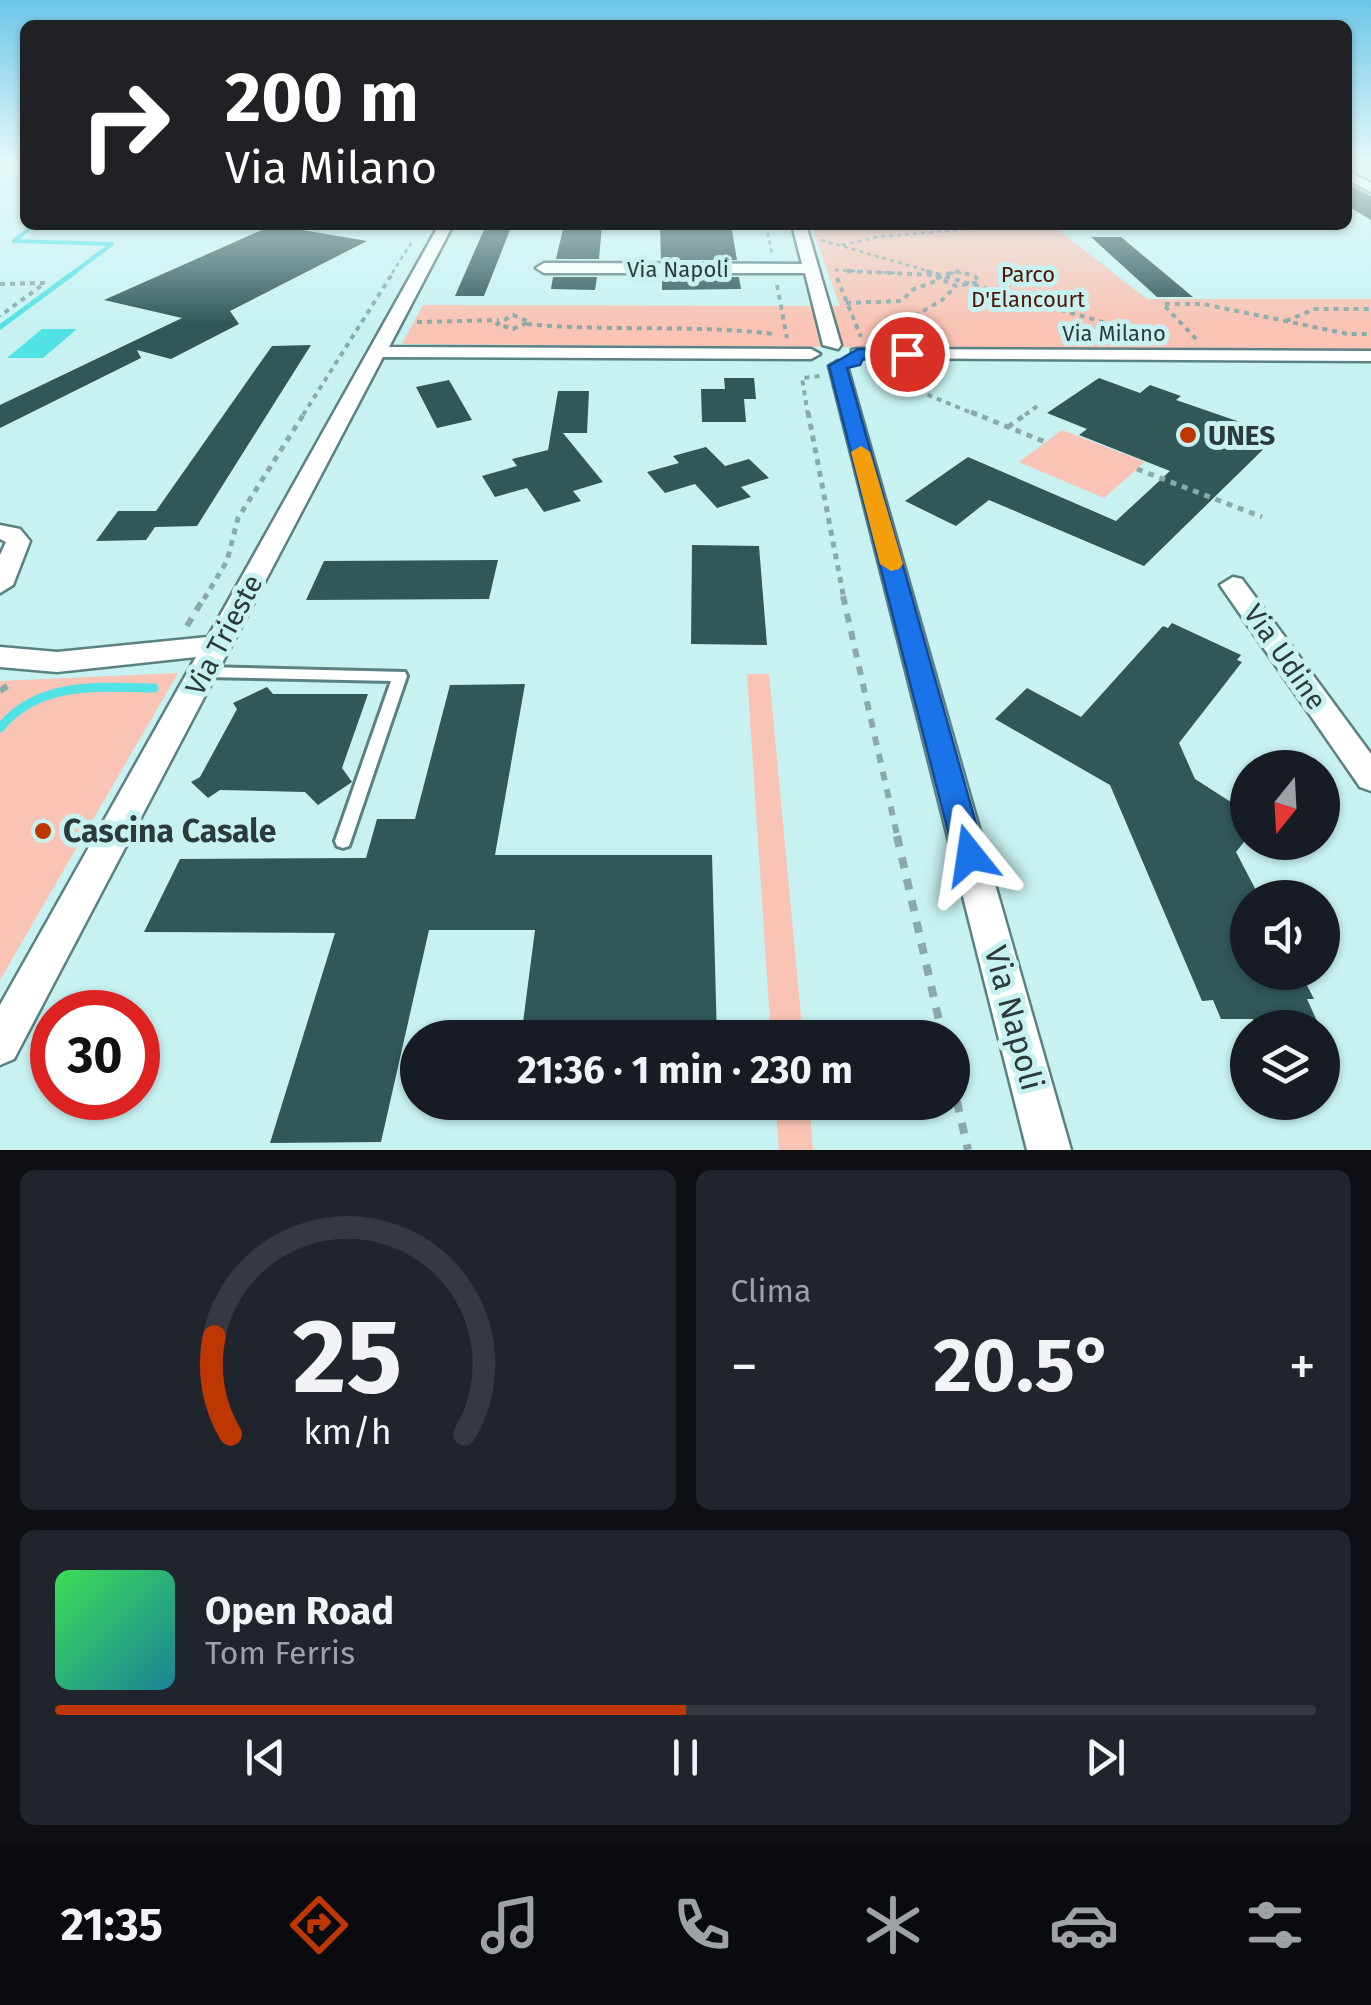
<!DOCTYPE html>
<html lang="it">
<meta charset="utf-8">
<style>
:root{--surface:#171b24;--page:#20242c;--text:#f1f3f6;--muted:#9ea1a6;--line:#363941;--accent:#be3601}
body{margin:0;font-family:"Fira Sans",sans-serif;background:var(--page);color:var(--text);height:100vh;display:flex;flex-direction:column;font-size:38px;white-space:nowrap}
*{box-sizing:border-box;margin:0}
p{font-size:32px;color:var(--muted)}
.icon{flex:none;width:55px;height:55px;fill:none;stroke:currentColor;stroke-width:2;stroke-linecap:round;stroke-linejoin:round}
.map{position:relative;height:1150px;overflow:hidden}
.drawer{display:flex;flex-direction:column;gap:20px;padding:20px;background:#0d0f14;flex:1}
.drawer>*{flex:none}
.banner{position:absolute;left:20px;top:20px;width:1332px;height:210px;border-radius:15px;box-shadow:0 2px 8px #0004;background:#202124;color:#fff;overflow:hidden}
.needle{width:65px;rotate:198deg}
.fabs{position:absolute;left:1230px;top:750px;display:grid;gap:20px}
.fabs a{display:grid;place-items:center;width:110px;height:110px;border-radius:50%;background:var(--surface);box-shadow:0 2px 8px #0004;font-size:50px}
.speed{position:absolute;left:30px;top:990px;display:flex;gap:20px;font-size:50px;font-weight:700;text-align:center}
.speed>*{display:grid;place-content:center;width:130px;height:130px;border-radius:50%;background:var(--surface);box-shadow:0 2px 8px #0004;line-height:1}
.speed .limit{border:15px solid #d22;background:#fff;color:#111}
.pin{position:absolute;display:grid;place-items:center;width:85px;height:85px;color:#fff;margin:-42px;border:5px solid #fff;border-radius:50%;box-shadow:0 2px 10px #0007}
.me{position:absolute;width:110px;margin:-55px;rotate:345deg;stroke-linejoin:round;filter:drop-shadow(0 0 8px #0008)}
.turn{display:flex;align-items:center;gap:35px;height:210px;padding:0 40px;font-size:45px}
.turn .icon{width:130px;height:130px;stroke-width:2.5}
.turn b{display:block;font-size:70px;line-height:85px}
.big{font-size:75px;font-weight:700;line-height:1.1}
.drawer .tile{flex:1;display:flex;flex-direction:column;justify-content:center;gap:15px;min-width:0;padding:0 35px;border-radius:15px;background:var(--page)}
.drawer .dial{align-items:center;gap:0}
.dial svg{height:260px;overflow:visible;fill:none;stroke:var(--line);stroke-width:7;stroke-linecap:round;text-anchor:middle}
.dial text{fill:var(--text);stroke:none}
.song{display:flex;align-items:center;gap:30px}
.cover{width:120px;height:120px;border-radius:15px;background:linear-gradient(135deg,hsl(130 70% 55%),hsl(190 70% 35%))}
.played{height:10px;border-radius:5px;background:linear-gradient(90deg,var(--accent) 50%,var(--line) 50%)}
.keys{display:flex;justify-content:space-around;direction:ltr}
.heat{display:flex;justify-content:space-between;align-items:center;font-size:55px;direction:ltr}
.drawer .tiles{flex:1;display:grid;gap:20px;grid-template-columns:1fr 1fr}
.tile:last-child{grid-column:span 2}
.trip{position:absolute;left:400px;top:1020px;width:570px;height:100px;border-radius:50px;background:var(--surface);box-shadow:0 2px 8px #0004;font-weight:700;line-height:100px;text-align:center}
.dock{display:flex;height:160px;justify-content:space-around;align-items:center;background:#090b0e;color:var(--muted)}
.dock .icon{width:70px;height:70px}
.dock .on{color:var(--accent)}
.dock b{font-size:45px;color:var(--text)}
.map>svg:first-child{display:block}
.green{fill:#f9c4b5}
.water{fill:#51e2e5}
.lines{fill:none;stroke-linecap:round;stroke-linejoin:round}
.stream-far2{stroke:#51e2e5;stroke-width:4}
.stream-far1{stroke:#51e2e5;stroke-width:5}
.stream{stroke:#51e2e5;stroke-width:9}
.building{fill:#315758}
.lane-casing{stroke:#5b8182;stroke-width:6}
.street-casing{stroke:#5b8182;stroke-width:5}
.path-far4{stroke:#8aaaaa;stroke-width:2.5;stroke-dasharray:4 4;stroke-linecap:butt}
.path-far3{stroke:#8aaaaa;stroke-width:4;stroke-dasharray:5 5;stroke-linecap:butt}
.path-far2{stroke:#8aaaaa;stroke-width:5;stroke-dasharray:6 6;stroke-linecap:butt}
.path-far1{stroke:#8aaaaa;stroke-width:6;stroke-dasharray:9 9;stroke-linecap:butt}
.path{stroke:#8aaaaa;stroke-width:8;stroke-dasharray:11 11;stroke-linecap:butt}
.lane{fill:#fff;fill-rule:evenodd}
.street{fill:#fff;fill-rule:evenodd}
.route{fill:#1a73e8;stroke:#114b97;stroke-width:2.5}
.slow{fill:#f59e0b}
.poi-dot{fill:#be3601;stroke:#c8f2f2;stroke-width:4}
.labels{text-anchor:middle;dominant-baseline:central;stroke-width:10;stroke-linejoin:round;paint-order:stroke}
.far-street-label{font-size:22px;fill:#2b3b3b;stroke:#c8f2f2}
.far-park-label{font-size:22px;fill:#4f1504;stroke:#c8f2f2}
.poi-label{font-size:28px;font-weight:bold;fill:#2b3b3b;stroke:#c8f2f2;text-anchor:start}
.street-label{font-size:28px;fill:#2b3b3b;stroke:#c8f2f2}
.near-poi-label{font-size:32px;font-weight:bold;fill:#2b3b3b;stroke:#c8f2f2;text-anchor:start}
.near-street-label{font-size:32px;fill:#2b3b3b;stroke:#c8f2f2}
</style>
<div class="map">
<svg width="1371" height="1150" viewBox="0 0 1371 1150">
<rect width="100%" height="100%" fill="#c8f2f2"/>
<!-- green -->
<path class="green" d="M 811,225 L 1052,225 L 1147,299 L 1371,299 L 1371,351 L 402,344 L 423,305 L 840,306 Z
M 1062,430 L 1145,462 L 1104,498 L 1019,462 Z
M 178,673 L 0,980 L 0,681 Z
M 747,674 L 769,674 L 803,1037 L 771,1037 Z
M 775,1103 L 809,1103 L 813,1150 L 779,1150 Z"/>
<!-- water -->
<path class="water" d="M 42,329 L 77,329 L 43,358 L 7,358 Z"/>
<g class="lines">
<!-- stream-far2 -->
<path class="stream-far2" d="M 34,225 L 14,241 L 112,244 L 73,273"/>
<!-- stream-far1 -->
<path class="stream-far1" d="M 0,327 L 76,271"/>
<!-- stream -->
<path class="stream" d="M 0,728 C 38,681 99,687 154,688"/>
</g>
<!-- building -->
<path class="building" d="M 1348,184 L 1371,196 L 1371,220 L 1348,206 Z
M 273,225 L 367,241 L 230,311 L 239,324 L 171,359 L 137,350 L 141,358 L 0,428 L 0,405 L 182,318 L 104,300 Z
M 486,225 L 512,225 L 484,296 L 455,296 Z
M 564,225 L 602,225 L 599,259 L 556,259 Z
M 660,225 L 731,225 L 737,260 L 661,260 Z
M 1091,237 L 1121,237 L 1193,297 L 1157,297 Z
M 553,277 L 597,277 L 595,290 L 551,289 Z
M 662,277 L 739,277 L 741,289 L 662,290 Z
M 311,345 L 197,526 L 155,527 L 146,540 L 96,541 L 118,511 L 156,511 L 272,346 Z
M 724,378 L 754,378 L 756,399 L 744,399 L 746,422 L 702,422 L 701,389 L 725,389 Z
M 1099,378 L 1140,393 L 1150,385 L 1181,396 L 1176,400 L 1278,435 L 1144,566 L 989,500 L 956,526 L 905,501 L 968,457 L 1116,521 L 1170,471 L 1079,435 L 1087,429 L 1047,413 Z
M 449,380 L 472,420 L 437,428 L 416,387 Z
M 558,391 L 589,391 L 587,433 L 563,433 L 603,482 L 573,491 L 581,501 L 544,512 L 527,488 L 495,497 L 482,476 L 517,466 L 512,459 L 548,450 Z
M 706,447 L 725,466 L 749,459 L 769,478 L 741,487 L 751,497 L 717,508 L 695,484 L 665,493 L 647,472 L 679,463 L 673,456 Z
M 692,545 L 759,546 L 767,645 L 691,644 Z
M 498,560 L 489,599 L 306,600 L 324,561 Z
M 1172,623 L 1241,655 L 1237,660 L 1242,662 L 1179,743 L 1195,779 L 1248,813 L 1248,837 L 1236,852 L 1260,898 L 1248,898 L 1248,972 L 1300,972 L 1314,999 L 1307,999 L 1317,1021 L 1283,1020 L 1287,1028 L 1257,1028 L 1253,1019 L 1221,1019 L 1213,1000 L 1202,1001 L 1110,785 L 995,719 L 1027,688 L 1081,717 L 1163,626 L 1168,628 Z
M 525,684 L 495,855 L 712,855 L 717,1038 L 521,1038 L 535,930 L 429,930 L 381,1142 L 270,1143 L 335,933 L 144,932 L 180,859 L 366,858 L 377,819 L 415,819 L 450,685 Z
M 267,687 L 273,694 L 368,694 L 342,768 L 352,782 L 318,805 L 305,792 L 220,790 L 208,798 L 191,782 L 200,777 L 237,709 L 233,703 Z"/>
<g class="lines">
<defs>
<path id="lane" d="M 204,667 L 405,672 L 407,676 L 349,846 L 343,848 L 337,846 L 335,841 L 391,681 L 204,677 L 199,676 L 197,672 L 199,668 Z"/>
<path id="street" d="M 1348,171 L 1371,183 L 1371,192 L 1348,180 Z
M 439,225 L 453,225 L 389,347 L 811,349 L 820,354 L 811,359 L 383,357 L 14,1059 L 0,1065 L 0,1005 L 196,657 L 57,672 L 0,667 L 0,647 L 57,652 L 208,637 Z
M 792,225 L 806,225 L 841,345 L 838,349 L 823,345 L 805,273 L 544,273 L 536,268 L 544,263 L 802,264 Z
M 858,349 L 1371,351 L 1371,361 L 852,358 L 852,350 Z
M 838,361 L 847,366 L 1071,1150 L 1027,1150 L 829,366 Z
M 0,525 L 20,529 L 30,541 L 13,585 L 0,593 L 0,555 L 6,542 L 0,539 Z
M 1233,577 L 1242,579 L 1371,754 L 1371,791 L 1360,787 L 1220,585 Z"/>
</defs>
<!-- lane casing -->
<use href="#lane" class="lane-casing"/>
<!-- street casing -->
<use href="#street" class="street-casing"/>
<!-- path-far4 -->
<path class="path-far4" d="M 766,225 L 772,254
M 821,240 L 935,273
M 842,245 L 878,237 L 1013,225
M 835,270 L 897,273
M 392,273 L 413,240
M 950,273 L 963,273"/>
<!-- path-far3 -->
<path class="path-far3" d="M 847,271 L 935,275
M 926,271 L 1151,336
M 955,271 L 975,276 L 979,282 L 956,286 L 938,278 Z
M 837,278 L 861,337
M 0,284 L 45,283 L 0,316
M 777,285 L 787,338
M 846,303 L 901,301 L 914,289 L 939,280
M 513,315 L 529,322 L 513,329 L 497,324 Z
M 1286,321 L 1315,309 L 1371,309
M 417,322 L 499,320
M 527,324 C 609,332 691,324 773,334
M 880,336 L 942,300 L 956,286
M 1196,339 L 1163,304 L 1203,304 L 1348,334 L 1371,334
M 872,372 L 977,415
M 303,415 L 394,271
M 808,415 L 802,378 L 820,376
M 1025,415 L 1040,404"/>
<!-- path-far2 -->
<path class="path-far2" d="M 808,412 L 844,599
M 971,412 L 1045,442
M 1008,427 L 1029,412
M 1137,469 L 1262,517
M 204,599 L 227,561 L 238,518 L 305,412"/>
<!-- path-far1 -->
<path class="path-far1" d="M 843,596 L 898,839
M 187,626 L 205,596
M 0,691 L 14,681"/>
<!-- path -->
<path class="path" d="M 897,836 L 943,1038
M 952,1080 L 968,1150"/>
<!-- lane -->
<use href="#lane" class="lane"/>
<!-- street -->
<use href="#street" class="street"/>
</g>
<!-- sky -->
<linearGradient id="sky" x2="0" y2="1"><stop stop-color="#6bc6e7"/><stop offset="0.5" stop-color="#e6f9f9"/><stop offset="1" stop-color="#e6f9f9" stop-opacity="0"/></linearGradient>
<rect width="1371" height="324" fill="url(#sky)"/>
<!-- route -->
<path class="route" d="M 858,349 L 907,349 L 915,354 L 907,359 L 863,359 L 860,365 L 847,368 L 985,855 L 981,865 L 970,869 L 959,865 L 954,855 L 829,366 Z"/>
<!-- slow -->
<path class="slow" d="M 861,446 L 870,452 L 903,564 L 899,569 L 891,571 L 880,564 L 851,452 Z"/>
<!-- markers -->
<g class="poi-dot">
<circle cx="1188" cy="435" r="10"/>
<circle cx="43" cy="831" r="10"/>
</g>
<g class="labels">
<!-- far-street labels -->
<g class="far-street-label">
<text x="678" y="269">Via Napoli</text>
<text x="1114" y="333">Via Milano</text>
</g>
<!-- far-park labels -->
<g class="far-park-label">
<text x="1028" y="274">Parco<tspan x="1028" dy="25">D'Elancourt</tspan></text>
</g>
<!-- poi labels -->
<g class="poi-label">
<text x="1208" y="435">UNES</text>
</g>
<!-- street labels -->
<g class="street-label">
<text transform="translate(224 635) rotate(-62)">Via Trieste</text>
<text transform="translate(1285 657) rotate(55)">Via Udine</text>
</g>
<!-- near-poi labels -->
<g class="near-poi-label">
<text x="63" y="831">Cascina Casale</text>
</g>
<!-- near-street labels -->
<g class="near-street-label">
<text transform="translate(1014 1018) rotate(75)">Via Napoli</text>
</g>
</g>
</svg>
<div class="fabs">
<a><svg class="needle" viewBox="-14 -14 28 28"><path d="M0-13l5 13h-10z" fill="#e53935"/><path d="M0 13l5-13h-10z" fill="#9ea1a6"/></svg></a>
<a><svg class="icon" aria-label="sound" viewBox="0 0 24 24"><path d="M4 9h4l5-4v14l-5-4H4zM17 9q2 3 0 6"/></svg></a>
<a><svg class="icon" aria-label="layers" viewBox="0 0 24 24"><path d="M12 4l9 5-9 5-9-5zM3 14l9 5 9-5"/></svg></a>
</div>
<div class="speed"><div class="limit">30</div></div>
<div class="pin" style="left:907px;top:354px;background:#d93025"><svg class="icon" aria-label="arrive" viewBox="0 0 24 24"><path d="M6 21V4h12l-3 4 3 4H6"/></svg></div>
<svg class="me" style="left:970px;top:855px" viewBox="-20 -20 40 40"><path d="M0-17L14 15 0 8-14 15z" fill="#1a73e8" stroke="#fff" stroke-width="4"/></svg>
<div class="trip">21:36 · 1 min · 230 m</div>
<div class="banner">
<div class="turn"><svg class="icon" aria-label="right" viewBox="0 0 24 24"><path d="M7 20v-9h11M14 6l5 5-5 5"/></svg><div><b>200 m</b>Via Milano</div></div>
</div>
</div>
<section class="drawer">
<div class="tiles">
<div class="tile dial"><svg viewBox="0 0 100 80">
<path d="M14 69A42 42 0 1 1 86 69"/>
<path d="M14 69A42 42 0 0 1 9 39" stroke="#be3601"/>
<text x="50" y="56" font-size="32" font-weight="700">25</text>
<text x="50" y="72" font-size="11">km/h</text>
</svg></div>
<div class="tile"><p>Clima</p>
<div class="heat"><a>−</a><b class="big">20.5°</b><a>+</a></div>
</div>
<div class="tile">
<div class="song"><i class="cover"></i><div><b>Open Road</b><p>Tom Ferris</p></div></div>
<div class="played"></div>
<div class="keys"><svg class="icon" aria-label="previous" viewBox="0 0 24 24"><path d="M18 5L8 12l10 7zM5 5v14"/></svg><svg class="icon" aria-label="pause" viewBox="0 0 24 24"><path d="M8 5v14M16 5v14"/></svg><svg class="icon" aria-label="next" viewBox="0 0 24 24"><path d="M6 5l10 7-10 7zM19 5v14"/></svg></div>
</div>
</div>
</section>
<nav class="dock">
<b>21:35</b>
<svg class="icon on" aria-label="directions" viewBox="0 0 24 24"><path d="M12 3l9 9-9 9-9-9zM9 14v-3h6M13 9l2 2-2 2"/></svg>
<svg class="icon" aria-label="music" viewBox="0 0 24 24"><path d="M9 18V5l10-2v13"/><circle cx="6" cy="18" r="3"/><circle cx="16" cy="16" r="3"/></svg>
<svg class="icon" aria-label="phone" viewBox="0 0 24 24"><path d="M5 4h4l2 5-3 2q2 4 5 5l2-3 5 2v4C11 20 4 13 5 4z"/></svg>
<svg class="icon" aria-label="climate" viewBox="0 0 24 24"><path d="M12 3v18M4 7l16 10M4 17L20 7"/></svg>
<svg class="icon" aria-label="car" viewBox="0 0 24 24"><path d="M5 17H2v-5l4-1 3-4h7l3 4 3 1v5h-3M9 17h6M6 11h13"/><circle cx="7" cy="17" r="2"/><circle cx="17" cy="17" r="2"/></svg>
<svg class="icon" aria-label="filters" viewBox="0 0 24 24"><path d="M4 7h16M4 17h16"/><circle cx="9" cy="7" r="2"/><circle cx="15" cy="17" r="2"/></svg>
</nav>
